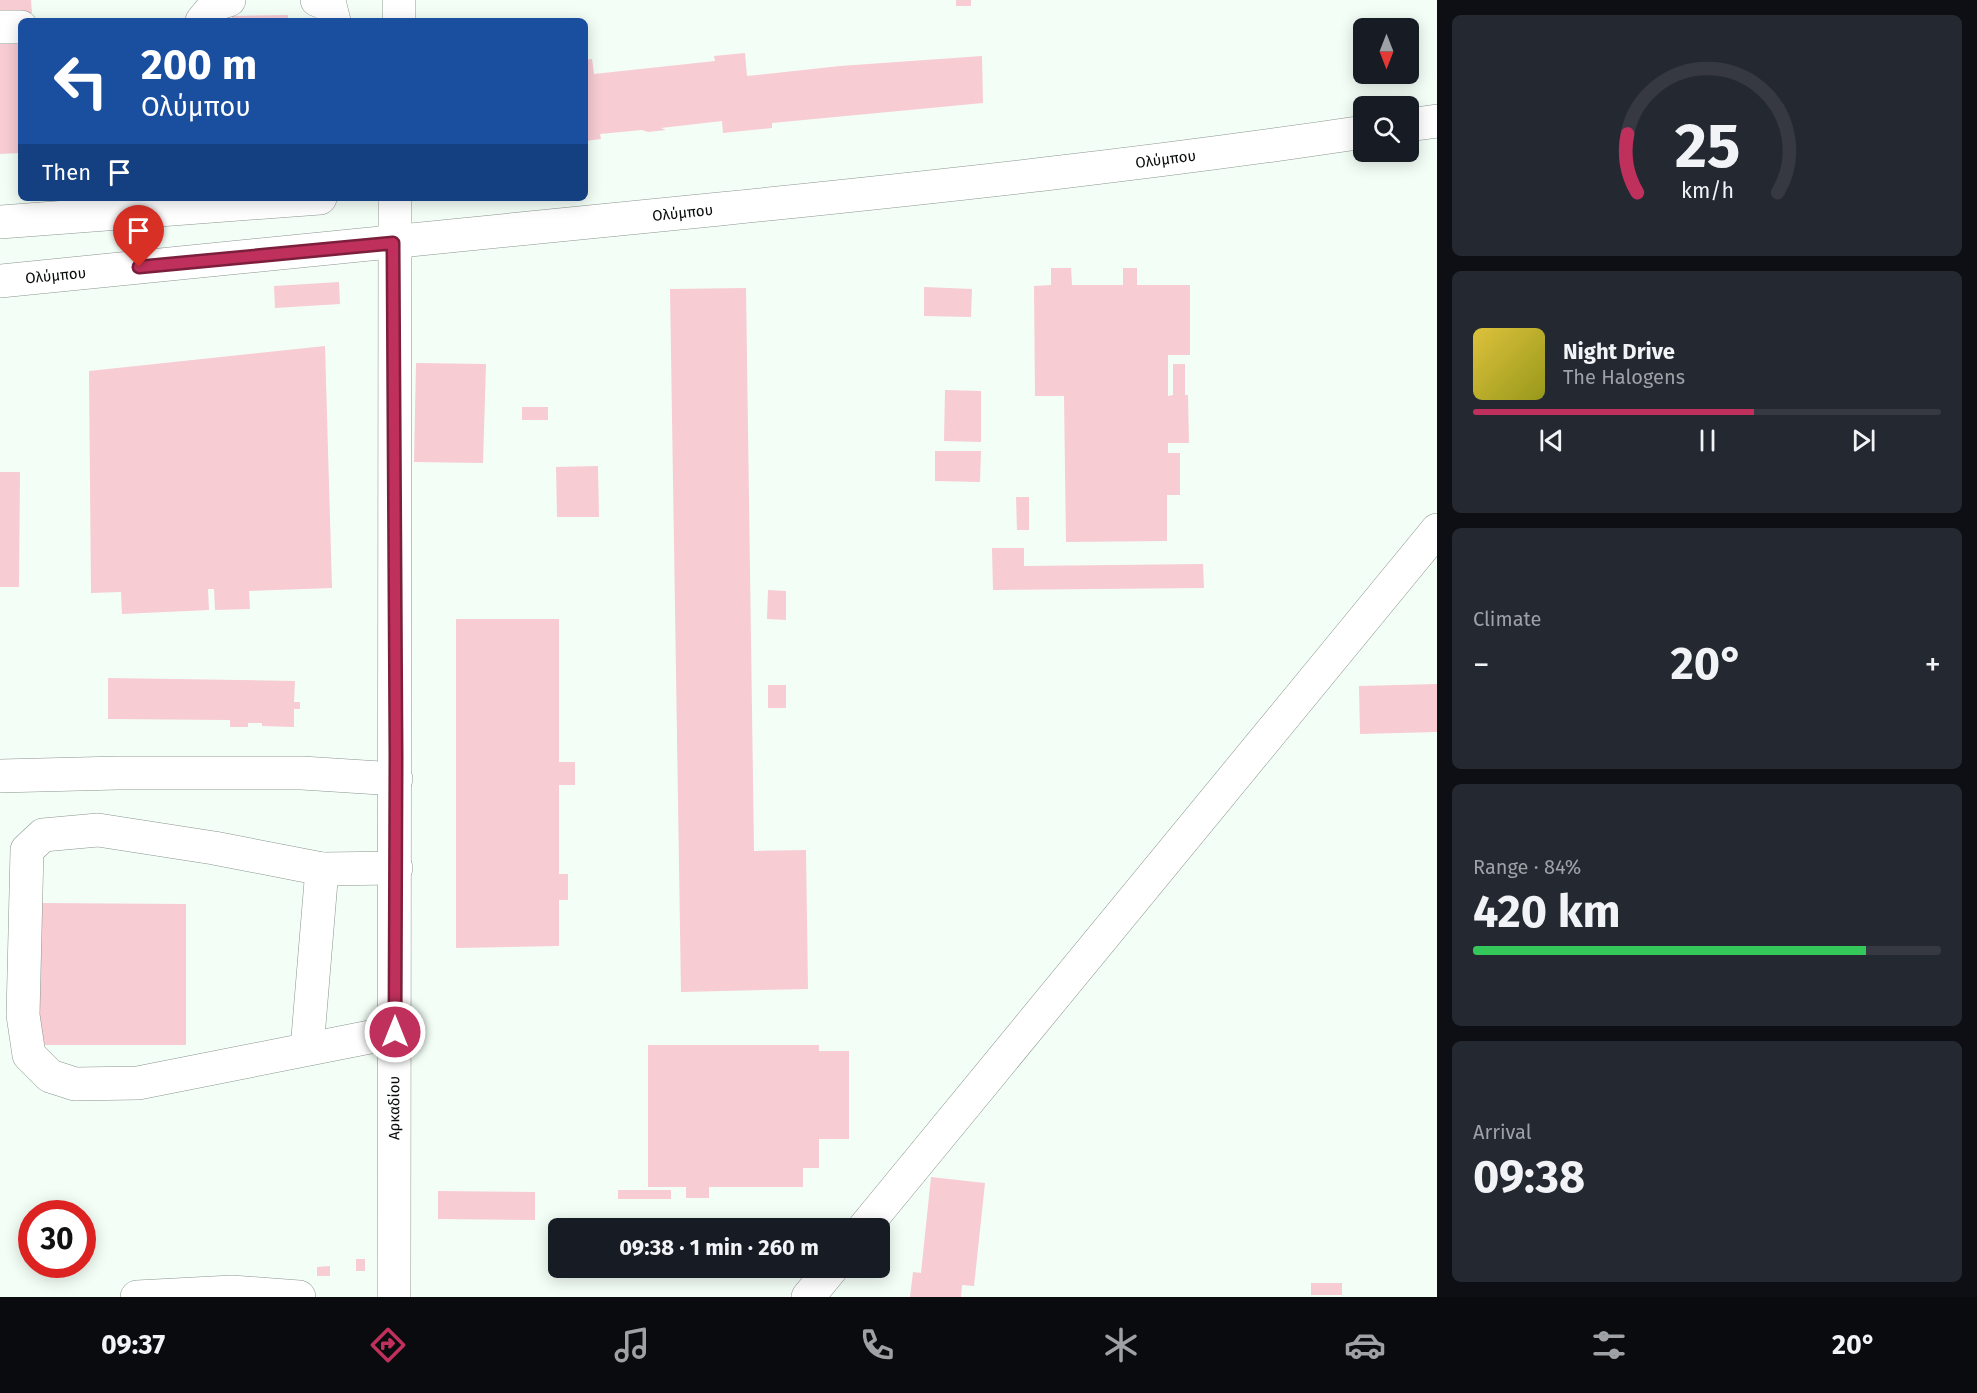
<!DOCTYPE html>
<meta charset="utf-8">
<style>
:root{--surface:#171b24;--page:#242831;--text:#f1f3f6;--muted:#9ea1a6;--line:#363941;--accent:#bf305c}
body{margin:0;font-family:"Fira Sans",sans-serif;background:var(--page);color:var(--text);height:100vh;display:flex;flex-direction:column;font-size:22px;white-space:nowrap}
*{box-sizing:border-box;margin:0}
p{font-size:20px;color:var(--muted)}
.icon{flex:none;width:33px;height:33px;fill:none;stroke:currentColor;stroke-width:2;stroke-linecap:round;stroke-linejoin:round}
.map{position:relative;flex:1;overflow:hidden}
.details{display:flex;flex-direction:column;gap:15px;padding:15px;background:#0d0f14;width:540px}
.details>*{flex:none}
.guide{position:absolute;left:18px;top:18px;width:570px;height:183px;border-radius:9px;box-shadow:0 3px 15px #0003;background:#1a4fa0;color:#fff;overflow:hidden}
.needle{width:39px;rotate:180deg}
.controls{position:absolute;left:1353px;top:18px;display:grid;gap:12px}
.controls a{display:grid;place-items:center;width:66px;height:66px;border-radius:9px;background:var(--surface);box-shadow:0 3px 15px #0003;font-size:30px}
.speed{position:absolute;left:18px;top:1200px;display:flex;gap:12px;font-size:30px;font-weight:700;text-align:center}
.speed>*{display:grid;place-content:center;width:78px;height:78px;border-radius:50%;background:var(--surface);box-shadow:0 3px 15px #0003;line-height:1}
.speed .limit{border:9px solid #d22;background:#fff;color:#111}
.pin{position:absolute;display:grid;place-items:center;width:51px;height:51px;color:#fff;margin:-62px -26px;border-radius:50% 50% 50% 0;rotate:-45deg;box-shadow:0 0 6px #0007}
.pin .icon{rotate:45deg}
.me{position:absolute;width:66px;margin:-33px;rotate:0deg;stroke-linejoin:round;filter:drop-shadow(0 0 4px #0008)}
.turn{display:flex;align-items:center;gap:21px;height:126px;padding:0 24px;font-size:27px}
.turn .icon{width:78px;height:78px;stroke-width:2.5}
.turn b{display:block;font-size:42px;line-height:51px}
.then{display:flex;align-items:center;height:57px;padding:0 24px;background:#0003;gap:12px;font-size:22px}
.big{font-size:45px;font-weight:700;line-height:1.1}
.details .widget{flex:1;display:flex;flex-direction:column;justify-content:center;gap:9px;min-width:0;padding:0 21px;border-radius:9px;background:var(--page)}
.details .dial{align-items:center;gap:0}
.dial svg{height:156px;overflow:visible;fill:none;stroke:var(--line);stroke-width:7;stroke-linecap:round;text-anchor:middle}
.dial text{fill:var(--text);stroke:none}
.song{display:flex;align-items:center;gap:18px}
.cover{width:72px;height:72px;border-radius:9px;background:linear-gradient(135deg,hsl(50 70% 55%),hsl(60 70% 35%))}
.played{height:6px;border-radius:3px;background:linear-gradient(90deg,var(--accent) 60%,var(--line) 60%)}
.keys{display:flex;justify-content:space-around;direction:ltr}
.heat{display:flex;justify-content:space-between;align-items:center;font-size:33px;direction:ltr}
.charge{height:9px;border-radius:4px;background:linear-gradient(90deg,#34c759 84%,var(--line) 0)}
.trip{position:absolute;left:548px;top:1218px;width:342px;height:60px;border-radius:9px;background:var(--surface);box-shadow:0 3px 15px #0003;font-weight:700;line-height:60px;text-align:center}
.dock{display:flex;height:96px;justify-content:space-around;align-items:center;background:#090b0e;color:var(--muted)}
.dock .icon{width:42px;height:42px}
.dock .current{color:var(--accent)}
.dock b{font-size:27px;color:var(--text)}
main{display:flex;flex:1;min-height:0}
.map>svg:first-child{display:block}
.building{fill:#f7ccd3}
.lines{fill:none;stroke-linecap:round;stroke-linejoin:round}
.minor-casing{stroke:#8b968f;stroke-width:34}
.major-casing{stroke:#8b968f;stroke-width:34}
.minor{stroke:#fff;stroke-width:33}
.major{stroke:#fff;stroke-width:33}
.route-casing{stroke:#7c1f3c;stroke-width:15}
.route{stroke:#bf305c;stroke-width:10}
.labels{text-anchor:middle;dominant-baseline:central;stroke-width:6;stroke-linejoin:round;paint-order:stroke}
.street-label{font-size:15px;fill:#090d0a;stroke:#fff}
</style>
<main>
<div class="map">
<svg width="1437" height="1297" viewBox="0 0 1437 1297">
<rect width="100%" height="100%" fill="#f3fef7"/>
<!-- building -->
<path class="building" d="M 0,0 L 31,0 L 32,13 L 0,14 Z
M 956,0 L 971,0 L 971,6 L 956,6 Z
M 288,15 L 288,21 L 232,21 L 232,16 Z
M 21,37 L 21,153 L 0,154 L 0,38 Z
M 745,53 L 747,76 L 840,66 L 982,56 L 983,103 L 772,123 L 772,128 L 723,133 L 722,121 L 661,128 L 666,130 L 648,132 L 642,130 L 600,134 L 601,139 L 585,141 L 585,60 L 592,59 L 594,74 L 715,61 L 714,56 Z
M 1051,268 L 1071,268 L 1072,285 L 1123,285 L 1123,268 L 1137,268 L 1137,285 L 1190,285 L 1190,355 L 1168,355 L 1168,396 L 1173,395 L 1173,364 L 1185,364 L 1185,395 L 1188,395 L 1189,443 L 1168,443 L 1168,453 L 1180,453 L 1180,495 L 1167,495 L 1167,541 L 1066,542 L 1064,396 L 1035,396 L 1034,286 L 1051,285 Z
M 339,282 L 340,304 L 275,308 L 274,286 Z
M 924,287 L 972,289 L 971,317 L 924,316 Z
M 746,288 L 754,851 L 806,850 L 808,989 L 681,992 L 670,289 Z
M 325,346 L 332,588 L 249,591 L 250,609 L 215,610 L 214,589 L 208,589 L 209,610 L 122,614 L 121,592 L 91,593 L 89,371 Z
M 416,363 L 486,364 L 483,463 L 414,462 Z
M 945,390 L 981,391 L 981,442 L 944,441 Z
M 522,407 L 548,407 L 548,420 L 522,420 Z
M 935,451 L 981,451 L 980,482 L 935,481 Z
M 598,466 L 599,517 L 557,517 L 556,467 Z
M 0,472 L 20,472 L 19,587 L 0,587 Z
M 1016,497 L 1029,497 L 1029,530 L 1017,530 Z
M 992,548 L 1024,548 L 1024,566 L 1203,564 L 1204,588 L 993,590 Z
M 768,590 L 786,591 L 786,620 L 767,619 Z
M 456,619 L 559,619 L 559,762 L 575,762 L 575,785 L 559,785 L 559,874 L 568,874 L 568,900 L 559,900 L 559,946 L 456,948 Z
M 108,678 L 295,681 L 294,702 L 300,702 L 300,709 L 294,709 L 294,727 L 262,726 L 262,723 L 248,723 L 248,727 L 230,727 L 230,720 L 108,719 Z
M 1437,684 L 1437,732 L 1360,734 L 1359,686 Z
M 768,685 L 786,685 L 786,708 L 768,708 Z
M 40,903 L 186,904 L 186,1045 L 39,1045 Z
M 648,1045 L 819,1045 L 819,1051 L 849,1051 L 849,1139 L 819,1139 L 819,1168 L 803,1168 L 803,1187 L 709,1187 L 709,1198 L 686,1198 L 686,1187 L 648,1187 Z
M 931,1177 L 985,1183 L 974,1286 L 962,1285 L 961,1297 L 910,1297 L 913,1272 L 921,1273 Z
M 618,1190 L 671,1190 L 671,1199 L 618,1199 Z
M 438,1191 L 535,1192 L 535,1220 L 438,1219 Z
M 356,1259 L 365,1259 L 365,1271 L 356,1271 Z
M 330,1266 L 330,1276 L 317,1276 L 317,1267 Z
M 1311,1283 L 1342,1283 L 1342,1295 L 1311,1295 Z"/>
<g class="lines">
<defs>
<g id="minor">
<path d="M 317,0 L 330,5 L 334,21"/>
<path d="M 399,0 L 399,21"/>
<path d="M 202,21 L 216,4 L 229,0"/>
<path d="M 0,27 L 21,27"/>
<path d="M 0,222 L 320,198"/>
<path d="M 0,776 L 118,773 L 302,773 L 396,779"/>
<path d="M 395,1032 L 138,1083 L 75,1084 L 50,1076 L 29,1055 L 23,1015 L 27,850 L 43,835 L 98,830 L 214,848 L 322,869 L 396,868"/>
<path d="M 307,1049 L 322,869"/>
<path d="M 864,1228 L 1437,530"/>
<path d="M 137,1297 L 232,1292 L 299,1297"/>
<path id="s1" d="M 394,1297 L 395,198"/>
<path d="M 808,1297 L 832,1268"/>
</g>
<g id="major">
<path d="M 1408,125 L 1437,121"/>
<path id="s2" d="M 0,281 C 240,258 480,234 720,209 C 935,187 1150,164 1364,132"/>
</g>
</defs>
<!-- minor casing -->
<use href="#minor" class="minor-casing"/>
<!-- major casing -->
<use href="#major" class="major-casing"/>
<!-- minor -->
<use href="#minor" class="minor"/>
<!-- major -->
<use href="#major" class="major"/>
</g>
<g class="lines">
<defs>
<path id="route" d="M 139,267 L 393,243 L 396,756 L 395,1032"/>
</defs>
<!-- route casing -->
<use href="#route" class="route-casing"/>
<!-- route -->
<use href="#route" class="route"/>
</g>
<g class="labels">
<!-- street labels -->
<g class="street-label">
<text stroke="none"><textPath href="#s2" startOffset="1172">Ολύμπου</textPath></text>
<text stroke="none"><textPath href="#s2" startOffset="686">Ολύμπου</textPath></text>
<text stroke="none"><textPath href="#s2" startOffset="56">Ολύμπου</textPath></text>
<text stroke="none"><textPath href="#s1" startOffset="189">Αρκαδίου</textPath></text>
</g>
</g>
</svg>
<div class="controls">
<a><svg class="needle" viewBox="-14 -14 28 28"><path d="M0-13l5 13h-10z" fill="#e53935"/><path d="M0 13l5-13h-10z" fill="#9ea1a6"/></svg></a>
<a><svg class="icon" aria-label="search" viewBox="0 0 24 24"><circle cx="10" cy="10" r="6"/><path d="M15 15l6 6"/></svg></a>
</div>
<div class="speed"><div class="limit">30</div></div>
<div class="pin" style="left:139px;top:267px;background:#d93025"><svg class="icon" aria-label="arrive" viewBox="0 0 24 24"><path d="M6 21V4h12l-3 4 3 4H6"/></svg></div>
<svg class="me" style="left:395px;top:1032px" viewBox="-20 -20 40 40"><circle r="17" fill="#bf305c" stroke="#fff" stroke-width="3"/><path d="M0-11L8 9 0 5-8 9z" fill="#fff"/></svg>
<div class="trip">09:38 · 1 min · 260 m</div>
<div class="guide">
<div class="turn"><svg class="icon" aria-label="left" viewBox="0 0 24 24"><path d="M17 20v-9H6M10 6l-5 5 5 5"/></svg><div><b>200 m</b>Ολύμπου</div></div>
<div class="then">Then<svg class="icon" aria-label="arrive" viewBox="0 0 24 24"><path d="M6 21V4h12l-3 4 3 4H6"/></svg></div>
</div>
</div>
<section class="details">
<div class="widget dial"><svg viewBox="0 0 100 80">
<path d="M14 69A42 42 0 1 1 86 69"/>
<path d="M14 69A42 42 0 0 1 9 39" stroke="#bf305c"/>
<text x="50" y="56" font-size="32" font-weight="700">25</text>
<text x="50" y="72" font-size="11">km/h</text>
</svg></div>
<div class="widget">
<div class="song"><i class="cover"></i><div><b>Night Drive</b><p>The Halogens</p></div></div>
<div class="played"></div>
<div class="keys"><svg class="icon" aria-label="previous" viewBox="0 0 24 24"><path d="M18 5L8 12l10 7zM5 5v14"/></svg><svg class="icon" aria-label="pause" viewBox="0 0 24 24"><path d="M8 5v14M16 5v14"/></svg><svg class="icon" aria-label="next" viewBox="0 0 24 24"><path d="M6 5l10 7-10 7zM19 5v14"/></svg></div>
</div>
<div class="widget"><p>Climate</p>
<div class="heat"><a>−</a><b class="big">20°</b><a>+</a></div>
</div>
<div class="widget"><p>Range · 84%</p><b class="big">420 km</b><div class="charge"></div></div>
<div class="widget"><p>Arrival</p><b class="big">09:38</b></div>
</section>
</main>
<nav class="dock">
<b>09:37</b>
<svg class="icon current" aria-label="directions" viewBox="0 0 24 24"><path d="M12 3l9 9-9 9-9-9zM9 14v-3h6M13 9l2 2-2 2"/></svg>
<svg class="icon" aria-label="music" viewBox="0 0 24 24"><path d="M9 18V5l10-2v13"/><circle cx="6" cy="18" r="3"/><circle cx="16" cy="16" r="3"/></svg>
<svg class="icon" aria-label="phone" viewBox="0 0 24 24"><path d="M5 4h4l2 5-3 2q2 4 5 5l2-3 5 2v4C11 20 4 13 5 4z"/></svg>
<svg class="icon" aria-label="climate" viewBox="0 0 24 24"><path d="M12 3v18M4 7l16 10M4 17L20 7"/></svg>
<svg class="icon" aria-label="car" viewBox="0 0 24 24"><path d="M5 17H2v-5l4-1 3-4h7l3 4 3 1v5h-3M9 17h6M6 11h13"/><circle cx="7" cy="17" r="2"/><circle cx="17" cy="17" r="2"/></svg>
<svg class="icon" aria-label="filters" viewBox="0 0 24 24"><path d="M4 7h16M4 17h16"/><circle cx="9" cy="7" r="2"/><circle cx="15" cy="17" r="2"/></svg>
<b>20°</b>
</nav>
